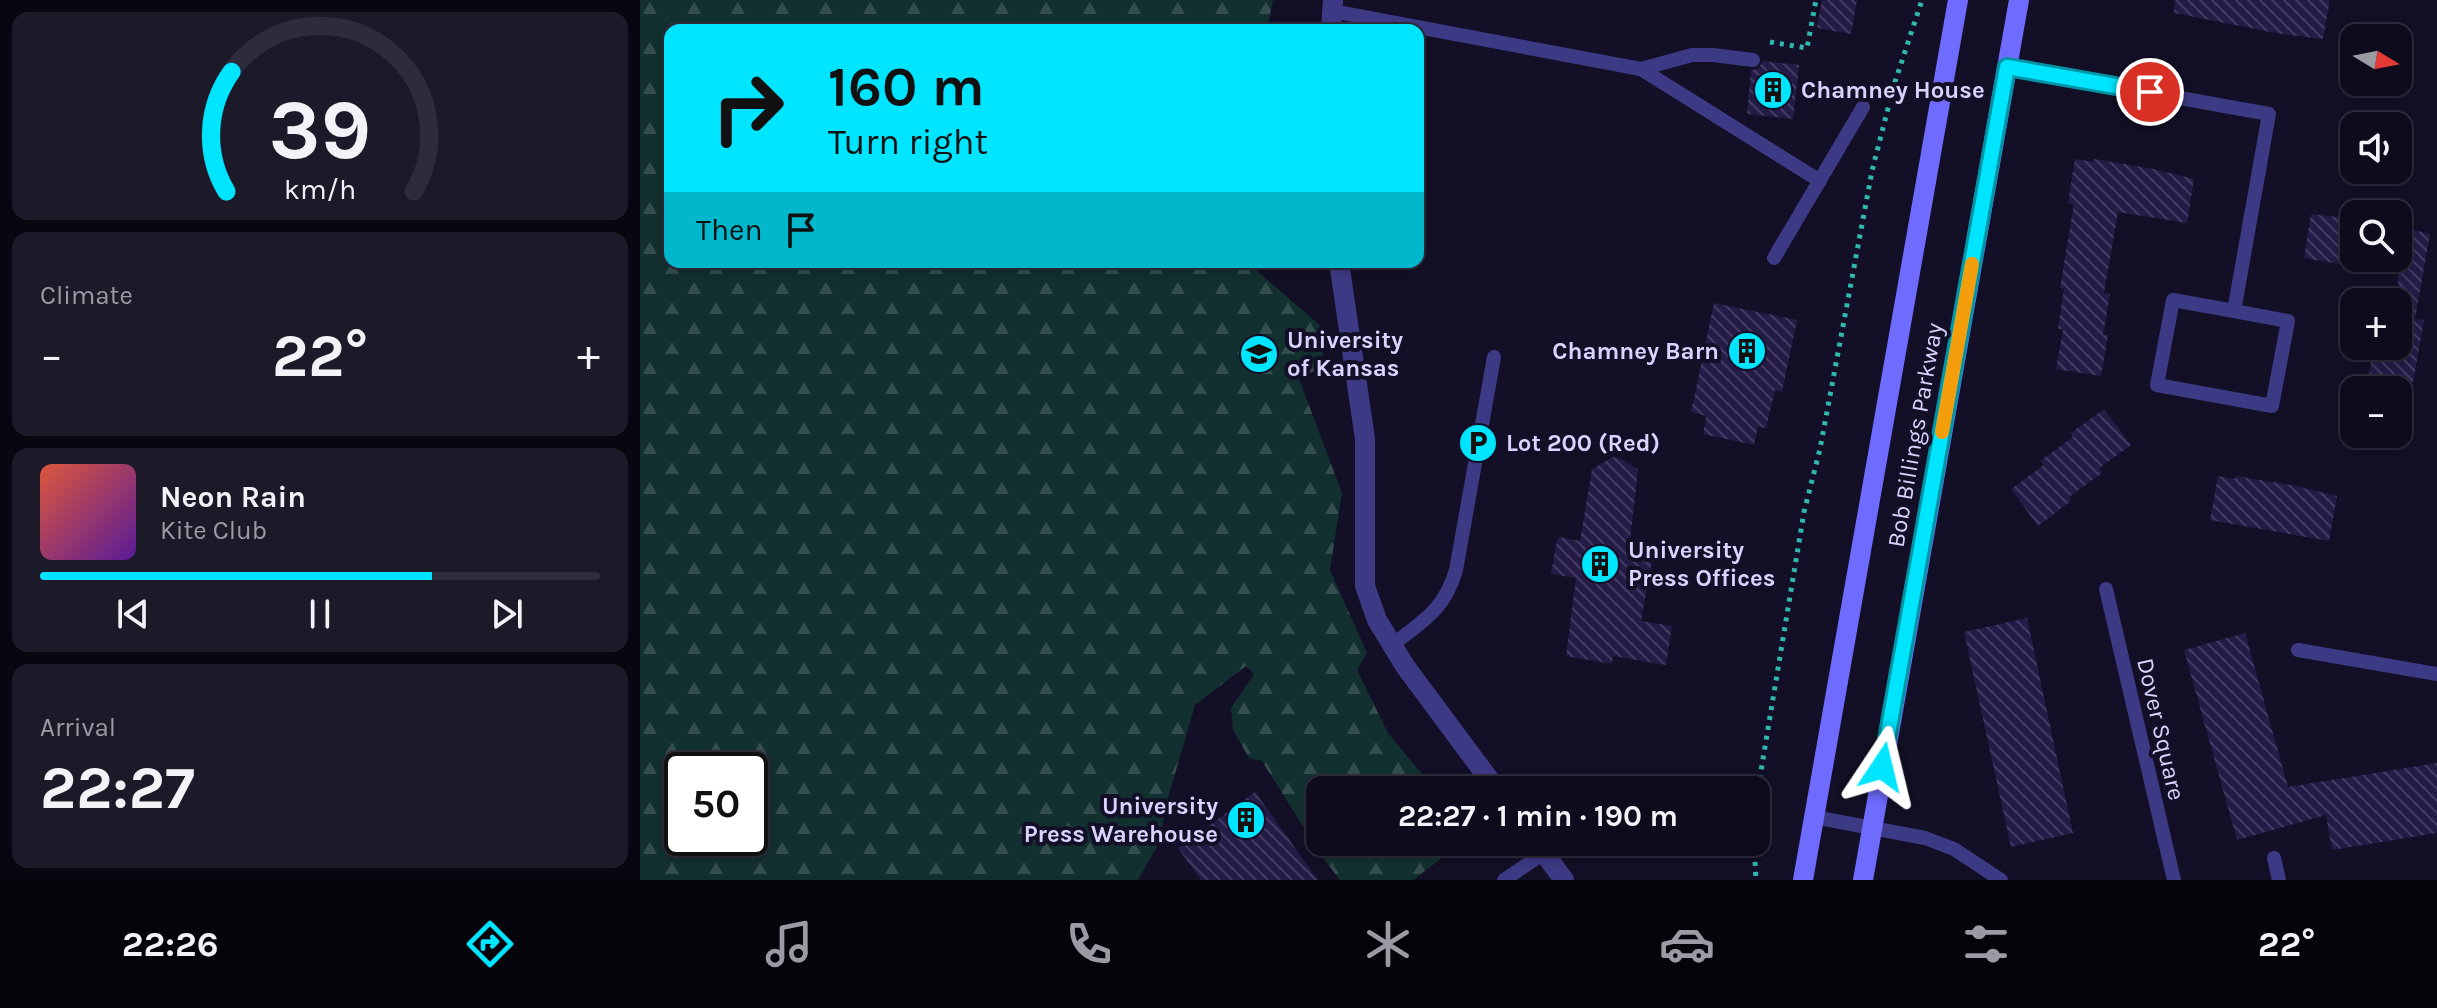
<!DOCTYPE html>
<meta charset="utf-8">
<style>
:root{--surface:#0e0b1c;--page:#1c1929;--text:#f1f3f6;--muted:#9b9ba3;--line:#2e2b3b;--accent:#00e5ff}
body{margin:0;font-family:Karla,sans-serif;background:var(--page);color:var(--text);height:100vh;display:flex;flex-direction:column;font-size:30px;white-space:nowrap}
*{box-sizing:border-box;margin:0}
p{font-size:26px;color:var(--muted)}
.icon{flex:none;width:44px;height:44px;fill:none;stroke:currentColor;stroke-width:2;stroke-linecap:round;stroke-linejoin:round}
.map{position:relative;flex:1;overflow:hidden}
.details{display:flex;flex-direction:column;gap:12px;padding:12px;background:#08060f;width:640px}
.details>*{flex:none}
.top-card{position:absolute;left:24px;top:24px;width:760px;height:244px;border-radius:16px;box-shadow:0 4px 12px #0003,0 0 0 2px var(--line);background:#00e5ff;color:#111;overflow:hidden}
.needle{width:52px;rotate:100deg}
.fabs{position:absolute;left:1700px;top:24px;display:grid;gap:16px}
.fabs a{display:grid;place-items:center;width:72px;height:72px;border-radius:16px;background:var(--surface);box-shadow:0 4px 12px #0003,0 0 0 2px var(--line);font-size:40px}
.speed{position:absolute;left:24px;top:752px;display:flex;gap:16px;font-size:40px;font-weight:700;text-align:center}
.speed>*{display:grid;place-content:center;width:104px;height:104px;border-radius:50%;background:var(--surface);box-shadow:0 4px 12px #0003,0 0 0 2px var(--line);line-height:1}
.speed .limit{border:4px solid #111;border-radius:12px;background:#fff;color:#111}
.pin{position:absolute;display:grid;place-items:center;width:68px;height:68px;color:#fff;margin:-34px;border:4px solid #fff;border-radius:50%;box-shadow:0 2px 8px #0007}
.me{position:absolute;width:88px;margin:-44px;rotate:10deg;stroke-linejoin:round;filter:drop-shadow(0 0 6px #0008)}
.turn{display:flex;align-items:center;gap:28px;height:168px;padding:0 32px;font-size:36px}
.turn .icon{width:104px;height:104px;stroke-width:2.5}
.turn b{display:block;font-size:56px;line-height:68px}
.then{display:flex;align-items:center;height:76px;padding:0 32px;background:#0003;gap:16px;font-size:30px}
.big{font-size:60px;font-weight:700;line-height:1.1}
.details .tile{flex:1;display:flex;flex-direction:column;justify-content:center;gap:12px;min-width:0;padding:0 28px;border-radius:16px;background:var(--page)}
.details .dial{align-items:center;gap:0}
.dial svg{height:208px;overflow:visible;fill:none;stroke:var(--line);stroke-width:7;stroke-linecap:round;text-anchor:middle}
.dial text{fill:var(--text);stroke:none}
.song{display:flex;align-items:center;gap:24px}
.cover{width:96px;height:96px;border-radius:12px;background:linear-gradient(135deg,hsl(10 70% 55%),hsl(270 70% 35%))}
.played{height:8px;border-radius:4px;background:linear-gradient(90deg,var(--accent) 70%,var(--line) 70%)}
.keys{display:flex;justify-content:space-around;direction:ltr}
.heat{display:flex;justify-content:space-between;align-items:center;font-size:44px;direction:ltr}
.trip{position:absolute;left:666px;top:776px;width:464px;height:80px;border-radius:16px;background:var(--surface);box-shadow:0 4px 12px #0003,0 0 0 2px var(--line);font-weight:700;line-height:80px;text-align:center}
.tab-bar{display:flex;height:128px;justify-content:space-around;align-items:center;background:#06040b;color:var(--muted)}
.tab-bar .icon{width:56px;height:56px}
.tab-bar .current{color:var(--accent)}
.tab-bar b{font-size:36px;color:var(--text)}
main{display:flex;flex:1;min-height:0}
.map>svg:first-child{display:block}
.forest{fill:url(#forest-firs);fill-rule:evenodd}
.building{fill:url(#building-back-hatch)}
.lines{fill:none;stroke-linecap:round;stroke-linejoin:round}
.path{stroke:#2fb8b0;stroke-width:5;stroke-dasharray:4 6;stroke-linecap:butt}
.lane{stroke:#3d3a85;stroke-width:14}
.street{stroke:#3d3a85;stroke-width:20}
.secondary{stroke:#6f6bff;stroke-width:20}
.route-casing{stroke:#0095a6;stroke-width:20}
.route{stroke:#00e5ff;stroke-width:14}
.slow{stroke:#f59e0b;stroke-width:14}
.labels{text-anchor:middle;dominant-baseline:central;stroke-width:8;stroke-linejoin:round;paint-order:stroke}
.poi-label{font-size:24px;font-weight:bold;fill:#d9d4ff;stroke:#130f26;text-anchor:start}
.street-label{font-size:24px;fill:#d9d4ff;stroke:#130f26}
</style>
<main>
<section class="details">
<div class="tile dial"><svg viewBox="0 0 100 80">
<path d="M14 69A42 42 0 1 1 86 69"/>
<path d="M14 69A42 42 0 0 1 16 23" stroke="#00e5ff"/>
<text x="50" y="56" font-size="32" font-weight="700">39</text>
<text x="50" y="72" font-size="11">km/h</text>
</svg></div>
<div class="tile"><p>Climate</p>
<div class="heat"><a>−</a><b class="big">22°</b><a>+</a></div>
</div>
<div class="tile">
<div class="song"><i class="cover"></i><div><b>Neon Rain</b><p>Kite Club</p></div></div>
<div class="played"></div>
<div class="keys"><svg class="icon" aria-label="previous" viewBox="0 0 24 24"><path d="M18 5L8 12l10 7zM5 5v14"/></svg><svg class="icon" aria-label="pause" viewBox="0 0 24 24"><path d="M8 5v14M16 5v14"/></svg><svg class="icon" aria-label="next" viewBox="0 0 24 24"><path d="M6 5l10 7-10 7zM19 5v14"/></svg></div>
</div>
<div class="tile"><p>Arrival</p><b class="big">22:27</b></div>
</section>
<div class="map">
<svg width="1797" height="880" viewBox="0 0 1797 880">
<defs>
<pattern id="forest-firs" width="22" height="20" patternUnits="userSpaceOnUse" patternTransform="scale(2)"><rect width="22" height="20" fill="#12302f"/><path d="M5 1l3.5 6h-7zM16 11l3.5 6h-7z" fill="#344d4e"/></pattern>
<pattern id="building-back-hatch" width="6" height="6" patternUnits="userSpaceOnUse" patternTransform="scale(2)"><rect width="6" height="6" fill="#241b47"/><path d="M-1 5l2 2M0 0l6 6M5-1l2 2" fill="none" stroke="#433b63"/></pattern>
</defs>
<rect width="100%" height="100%" fill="#130f26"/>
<!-- forest -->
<path class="forest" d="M 0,0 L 633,0 L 627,30 L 30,30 L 30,262 L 607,262 L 684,329 L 682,367 L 659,379 L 702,493 L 690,570 L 727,653 L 717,670 L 748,733 L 795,790 L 680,790 L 680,842 L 814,842 L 802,858 L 773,880 L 700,880 L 683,858 L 622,761 L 609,758 L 593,730 L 591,708 L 614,674 L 606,666 L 555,705 L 528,798 L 518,845 L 498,880 L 0,880 ZM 110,770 L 110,838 L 42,838 L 42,770 Z"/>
<!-- building -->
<path class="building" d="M 1182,0 L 1217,0 L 1211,34 L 1177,28 Z
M 1535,0 L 1690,0 L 1683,39 L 1641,34 L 1534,13 Z
M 1123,61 L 1159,65 L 1153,119 L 1107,114 L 1111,70 L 1118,69 Z
M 1435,159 L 1453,162 L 1454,159 L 1514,169 L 1554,179 L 1547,223 L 1478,212 L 1464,293 L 1470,294 L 1463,335 L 1468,335 L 1461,376 L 1416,369 L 1423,329 L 1418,329 L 1424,288 L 1420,288 L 1434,204 L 1428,203 Z
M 1671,214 L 1714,219 L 1714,258 L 1758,258 L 1758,226 L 1790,234 L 1775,319 L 1784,320 L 1763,440 L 1731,434 L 1758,434 L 1758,390 L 1726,390 L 1734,346 L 1758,346 L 1758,274 L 1664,258 Z
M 1074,303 L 1157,320 L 1142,392 L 1135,390 L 1126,428 L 1118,427 L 1114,445 L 1063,434 L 1066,416 L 1051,412 Z
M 1464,409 L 1491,445 L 1459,468 L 1462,473 L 1429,497 L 1431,501 L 1398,526 L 1371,489 L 1404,465 L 1400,461 L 1433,437 L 1431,433 Z
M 973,457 L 982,459 L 998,470 L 989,550 L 1013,554 L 1001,621 L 1032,626 L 1026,665 L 973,656 L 972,664 L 926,656 L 936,578 L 911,574 L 916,545 L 918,537 L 940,541 L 952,469 Z
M 1578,476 L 1595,479 L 1596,476 L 1656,486 L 1697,496 L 1689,541 L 1570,520 Z
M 1387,618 L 1433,833 L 1371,847 L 1324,632 Z
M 1605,633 L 1648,787 L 1797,763 L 1797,833 L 1692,850 L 1686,815 L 1597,840 L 1544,650 Z
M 615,792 L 678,880 L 561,880 L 538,848 Z"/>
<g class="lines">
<!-- path -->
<path class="path" d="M 1130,42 L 1167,48 L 1176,0
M 1116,819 L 1120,777 L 1164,512 L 1180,449 L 1232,171 L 1254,85 L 1282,0
M 1114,842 L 1116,880"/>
<!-- lane -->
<path class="lane" d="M 692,11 L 1001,69 L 1180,181
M 1367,67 L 1629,114 L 1594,311 L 1533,300 L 1517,385 L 1632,406 L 1648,321 L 1594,311
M 1001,69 L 1052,55 L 1073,55 L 1113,60
M 1134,258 L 1223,107
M 1466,589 L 1534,880
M 752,645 C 783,621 805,609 816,570 L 854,357
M 1658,650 L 1797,674
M 1174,817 L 1285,838 L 1314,849 L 1361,880
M 1634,858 L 1639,880
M 864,880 L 904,853"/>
<!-- street -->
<path class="street" d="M 691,30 L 693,0
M 699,262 L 725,439 L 725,586 L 737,620 L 765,666 L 857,790
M 896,842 L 924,880"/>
<!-- secondary -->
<path class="secondary" d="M 1163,880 L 1318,0
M 1223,880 L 1379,0"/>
</g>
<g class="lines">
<defs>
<path id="route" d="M 1242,767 L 1367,67 L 1510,92"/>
</defs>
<!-- route casing -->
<use href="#route" class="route-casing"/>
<!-- route -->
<use href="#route" class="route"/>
<!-- slow -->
<path class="slow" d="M 1302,432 L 1332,264"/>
</g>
<!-- icons -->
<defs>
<symbol id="building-disc" viewBox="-11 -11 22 22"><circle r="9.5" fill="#00e5ff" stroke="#130f26"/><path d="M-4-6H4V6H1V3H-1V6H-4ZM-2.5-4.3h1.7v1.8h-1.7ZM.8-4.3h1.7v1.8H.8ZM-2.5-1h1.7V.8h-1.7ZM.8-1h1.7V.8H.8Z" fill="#111"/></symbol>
<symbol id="university-disc" viewBox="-11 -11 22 22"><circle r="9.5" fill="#00e5ff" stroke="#130f26"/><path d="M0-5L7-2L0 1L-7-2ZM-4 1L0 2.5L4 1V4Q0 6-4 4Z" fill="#111"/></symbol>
<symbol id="parking-disc" viewBox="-11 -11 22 22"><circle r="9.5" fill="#00e5ff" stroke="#130f26"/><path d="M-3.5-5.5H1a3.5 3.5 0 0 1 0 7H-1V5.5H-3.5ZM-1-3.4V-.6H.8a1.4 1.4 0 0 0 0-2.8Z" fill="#111"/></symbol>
</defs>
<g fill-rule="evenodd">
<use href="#building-disc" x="1111" y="68" width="44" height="44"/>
<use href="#building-disc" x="1085" y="329" width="44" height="44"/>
<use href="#university-disc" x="597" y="332" width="44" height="44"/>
<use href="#parking-disc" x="816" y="421" width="44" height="44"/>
<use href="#building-disc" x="938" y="542" width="44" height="44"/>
<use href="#building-disc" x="584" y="798" width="44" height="44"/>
</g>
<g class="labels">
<!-- poi labels -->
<g class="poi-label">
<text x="1161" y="90">Chamney House</text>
<text x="647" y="340">University<tspan x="647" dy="28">of Kansas</tspan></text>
<text x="1079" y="351" text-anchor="end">Chamney Barn</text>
<text x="866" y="443">Lot 200 (Red)</text>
<text x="988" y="550">University<tspan x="988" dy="28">Press Offices</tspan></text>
<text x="578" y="806" text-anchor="end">University<tspan x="578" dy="28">Press Warehouse</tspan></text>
</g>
<!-- street labels -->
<g class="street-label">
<text transform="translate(1275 435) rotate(-80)">Bob Billings Parkway</text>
<text transform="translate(1521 729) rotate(77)">Dover Square</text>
</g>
</g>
</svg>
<div class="fabs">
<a><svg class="needle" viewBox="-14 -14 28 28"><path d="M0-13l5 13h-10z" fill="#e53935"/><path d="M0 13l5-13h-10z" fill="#9b9ba3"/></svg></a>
<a><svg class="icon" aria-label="sound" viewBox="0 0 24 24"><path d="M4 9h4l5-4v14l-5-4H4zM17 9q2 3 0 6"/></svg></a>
<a><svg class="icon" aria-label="search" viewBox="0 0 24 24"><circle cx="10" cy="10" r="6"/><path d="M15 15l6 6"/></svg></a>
<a>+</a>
<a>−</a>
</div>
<div class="speed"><div class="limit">50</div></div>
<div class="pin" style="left:1510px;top:92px;background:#d93025"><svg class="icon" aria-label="arrive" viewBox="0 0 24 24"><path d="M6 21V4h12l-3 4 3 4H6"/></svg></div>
<svg class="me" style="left:1242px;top:767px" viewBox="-20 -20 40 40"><path d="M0-17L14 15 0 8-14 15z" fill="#00e5ff" stroke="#fff" stroke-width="4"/></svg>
<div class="trip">22:27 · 1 min · 190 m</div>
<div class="top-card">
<div class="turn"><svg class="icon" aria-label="right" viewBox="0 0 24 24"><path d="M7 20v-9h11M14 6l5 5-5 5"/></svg><div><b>160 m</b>Turn right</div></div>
<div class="then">Then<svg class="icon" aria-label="arrive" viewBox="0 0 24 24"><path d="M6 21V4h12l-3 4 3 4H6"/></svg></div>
</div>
</div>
</main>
<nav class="tab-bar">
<b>22:26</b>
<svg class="icon current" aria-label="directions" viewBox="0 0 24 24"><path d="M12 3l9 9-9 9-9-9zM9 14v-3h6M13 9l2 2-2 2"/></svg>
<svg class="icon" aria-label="music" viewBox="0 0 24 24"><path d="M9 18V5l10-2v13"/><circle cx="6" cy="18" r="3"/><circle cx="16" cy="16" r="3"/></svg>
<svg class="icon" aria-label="phone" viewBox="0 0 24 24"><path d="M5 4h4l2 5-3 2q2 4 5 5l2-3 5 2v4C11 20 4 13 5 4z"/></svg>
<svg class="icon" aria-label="climate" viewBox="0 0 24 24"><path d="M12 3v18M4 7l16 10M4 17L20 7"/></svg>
<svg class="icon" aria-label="car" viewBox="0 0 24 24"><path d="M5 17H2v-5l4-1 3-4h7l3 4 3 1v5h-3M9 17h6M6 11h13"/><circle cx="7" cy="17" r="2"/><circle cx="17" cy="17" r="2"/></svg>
<svg class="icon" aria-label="filters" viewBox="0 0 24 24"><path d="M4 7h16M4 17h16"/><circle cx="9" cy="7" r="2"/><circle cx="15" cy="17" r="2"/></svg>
<b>22°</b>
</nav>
